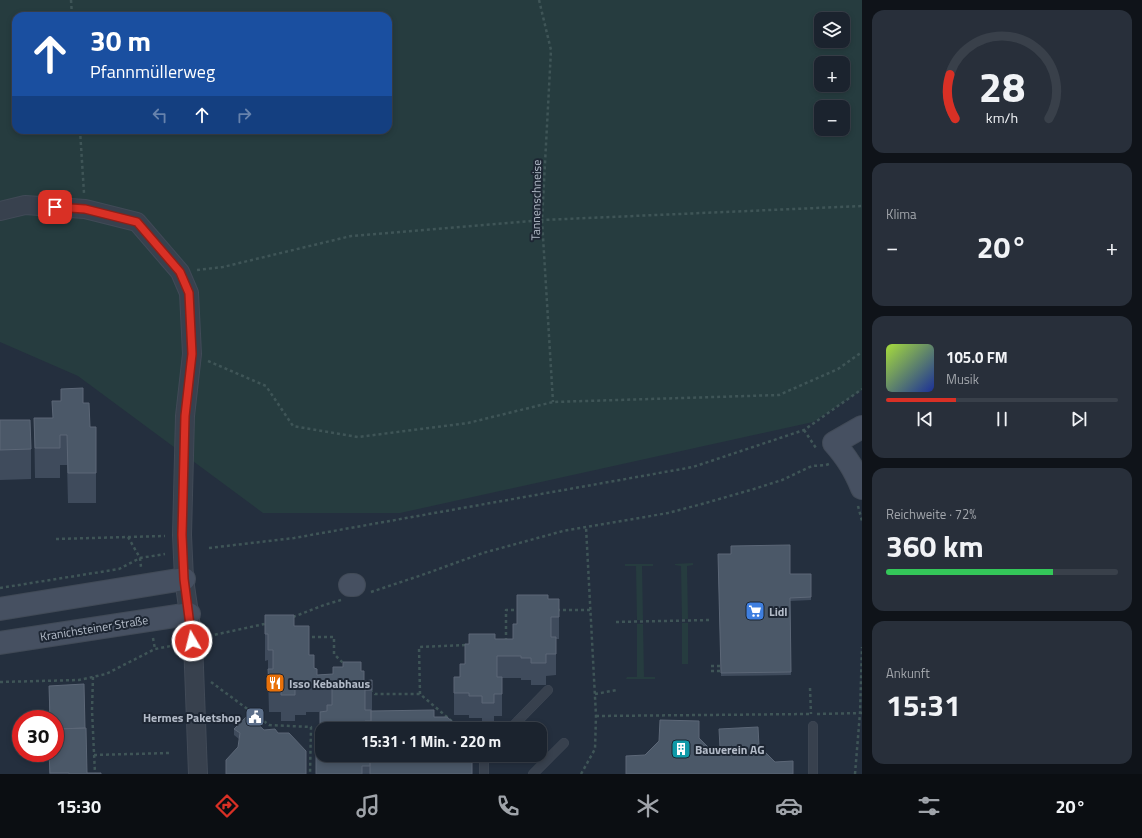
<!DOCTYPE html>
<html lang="de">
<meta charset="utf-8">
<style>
:root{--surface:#1b232e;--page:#282f3a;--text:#f1f3f6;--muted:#a0a4aa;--line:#39404a;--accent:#d93025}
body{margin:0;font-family:"Titillium Web",sans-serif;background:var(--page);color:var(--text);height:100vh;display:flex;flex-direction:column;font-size:15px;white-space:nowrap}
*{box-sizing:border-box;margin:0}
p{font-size:13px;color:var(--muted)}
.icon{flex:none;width:22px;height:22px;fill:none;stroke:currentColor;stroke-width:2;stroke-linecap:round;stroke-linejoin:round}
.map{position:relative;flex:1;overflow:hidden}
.sheet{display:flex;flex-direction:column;gap:10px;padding:10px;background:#0f1319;width:280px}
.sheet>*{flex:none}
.hud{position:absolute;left:12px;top:12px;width:380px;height:122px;border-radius:12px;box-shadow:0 2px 6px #0003,0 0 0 1px var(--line);background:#1a4fa0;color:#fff;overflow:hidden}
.controls{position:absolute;left:814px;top:12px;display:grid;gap:8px}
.controls a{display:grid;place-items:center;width:36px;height:36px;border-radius:8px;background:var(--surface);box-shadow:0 2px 6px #0003,0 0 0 1px var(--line);font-size:20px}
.speed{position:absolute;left:12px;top:710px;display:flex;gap:8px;font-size:20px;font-weight:700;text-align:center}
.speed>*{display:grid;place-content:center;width:52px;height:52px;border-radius:50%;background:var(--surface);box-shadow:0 2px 6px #0003,0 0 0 1px var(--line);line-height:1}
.speed .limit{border:6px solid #d22;background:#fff;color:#111}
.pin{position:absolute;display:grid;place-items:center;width:34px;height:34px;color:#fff;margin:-17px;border-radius:8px;box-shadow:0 2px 6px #0006}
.me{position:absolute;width:44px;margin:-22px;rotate:352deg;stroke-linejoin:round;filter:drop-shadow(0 0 3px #0008)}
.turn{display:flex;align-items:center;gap:14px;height:84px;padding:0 12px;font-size:18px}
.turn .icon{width:52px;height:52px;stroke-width:2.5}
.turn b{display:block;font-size:28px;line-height:34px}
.lanes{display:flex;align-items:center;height:38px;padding:0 12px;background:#0003;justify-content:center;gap:20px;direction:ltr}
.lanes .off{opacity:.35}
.big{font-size:30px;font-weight:700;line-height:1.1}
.sheet .card{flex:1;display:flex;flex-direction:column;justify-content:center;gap:6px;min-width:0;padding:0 14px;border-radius:12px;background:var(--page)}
.sheet .dial{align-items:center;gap:0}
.dial svg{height:104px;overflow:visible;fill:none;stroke:var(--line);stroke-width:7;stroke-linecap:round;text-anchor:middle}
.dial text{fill:var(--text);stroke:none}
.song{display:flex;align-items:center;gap:12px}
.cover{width:48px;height:48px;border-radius:6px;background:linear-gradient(135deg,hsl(80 70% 55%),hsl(230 70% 35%))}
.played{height:4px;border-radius:2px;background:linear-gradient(90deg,var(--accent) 30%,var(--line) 30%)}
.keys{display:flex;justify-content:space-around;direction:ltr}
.heat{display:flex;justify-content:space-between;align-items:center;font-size:22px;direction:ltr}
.charge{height:6px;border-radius:3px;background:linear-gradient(90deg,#34c759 72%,var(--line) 0)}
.trip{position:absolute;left:315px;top:722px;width:232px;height:40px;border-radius:12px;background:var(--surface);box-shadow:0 2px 6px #0003,0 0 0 1px var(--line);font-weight:700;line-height:40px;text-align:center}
.tab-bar{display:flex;height:64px;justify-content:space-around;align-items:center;background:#0b0e12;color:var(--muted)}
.tab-bar .icon{width:28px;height:28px}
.tab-bar .on{color:var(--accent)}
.tab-bar b{font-size:18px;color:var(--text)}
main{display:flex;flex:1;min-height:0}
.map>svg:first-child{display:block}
.green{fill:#263c3f;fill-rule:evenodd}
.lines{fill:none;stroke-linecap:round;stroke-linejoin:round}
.lane-casing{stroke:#414a57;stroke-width:10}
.street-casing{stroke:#414a57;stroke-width:20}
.secondary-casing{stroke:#414a57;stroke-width:24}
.path{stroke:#3f5557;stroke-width:2.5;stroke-dasharray:3 3;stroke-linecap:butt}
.lane{stroke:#38414e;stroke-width:9}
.street{stroke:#38414e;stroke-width:18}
.secondary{stroke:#465061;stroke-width:22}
.wall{fill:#3f4b5c}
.building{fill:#4b5868;stroke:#5c6777}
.route-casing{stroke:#8d1f18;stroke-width:10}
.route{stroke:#d93025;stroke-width:7}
.labels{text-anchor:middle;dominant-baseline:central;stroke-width:4;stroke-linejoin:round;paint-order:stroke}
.street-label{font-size:12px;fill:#b4bcc9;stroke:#1d2633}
.poi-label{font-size:12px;font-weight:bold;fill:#b4bcc9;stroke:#1d2633;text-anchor:start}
</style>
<main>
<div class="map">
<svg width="862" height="774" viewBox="0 0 862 774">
<rect width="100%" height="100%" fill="#242f3e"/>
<!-- green -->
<path class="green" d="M 0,0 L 862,0 L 862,390 L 813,422 L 400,513 L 263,513 L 78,376 L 0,342 ZM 16,16 L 388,16 L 388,130 L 16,130 ZM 821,19 L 843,19 L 843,41 L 821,41 ZM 821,63 L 843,63 L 843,85 L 821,85 ZM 821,107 L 843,107 L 843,129 L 821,129 Z
M 693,563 L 693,565 L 687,566 L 688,619 L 682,619 L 681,566 L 675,565 L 675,564 Z
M 625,564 L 653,564 L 653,566 L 642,566 L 643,620 L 637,620 L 636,566 L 625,566 Z
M 682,623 L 688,623 L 688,664 L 682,664 Z
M 637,624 L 643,624 L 644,677 L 655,677 L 655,679 L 626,679 L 627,677 L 637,677 Z"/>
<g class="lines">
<defs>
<path id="lane" d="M 813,726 L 813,774
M 510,729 L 548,690
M 484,774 L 484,755
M 533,774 L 564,743"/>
<path id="street" d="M 0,211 L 25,205 L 85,209 L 137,222 L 180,272 L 189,293 L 192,354 L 185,416 L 182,535 L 184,579 L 193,641 L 198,774"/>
<path id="secondary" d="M 862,427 L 834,443 C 847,458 854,469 862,488
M 350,585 L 354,585
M 0,609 L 184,579
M 0,643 L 189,614"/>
</defs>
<!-- lane casing -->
<use href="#lane" class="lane-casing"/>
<!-- street casing -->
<use href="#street" class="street-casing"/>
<!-- secondary casing -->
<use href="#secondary" class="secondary-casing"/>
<!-- path -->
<path class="path" d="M 71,0 L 72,16
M 539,0 L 551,50 L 542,220 L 553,402
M 80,130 L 84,193
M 197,270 L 223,267 L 351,236 L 542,220 L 862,206
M 208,361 L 266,386 L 293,426 L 358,437 L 468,423 L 553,402 L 779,395 L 838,369 L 862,352
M 804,430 L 816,448
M 858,506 L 862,521
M 128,537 L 140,558 L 141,567
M 56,539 L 165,536
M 209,548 L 294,538 L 693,467 L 804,430 L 862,389
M 0,588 L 119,569 L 140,558 L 165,554
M 371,592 L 422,575 L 483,553 L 563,531 L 668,513 L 702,504 L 754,489 L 782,480 L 812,466 L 826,465 L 829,464
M 557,610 L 591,610
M 293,617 L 324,605 L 341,600
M 616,622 L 710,620
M 209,636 L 269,623
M 306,637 L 334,637 L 334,654 L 345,665
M 153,638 L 155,649
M 506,641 L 506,610 L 520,610
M 711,666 L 721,666
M 711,671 L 721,671
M 93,677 L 92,710 L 95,774
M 0,682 L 79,680 L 106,674 L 155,649 L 176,645
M 211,682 L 269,725 L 311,727 L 310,774
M 810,688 L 811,714
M 370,690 L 375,694 L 420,694
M 595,694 L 617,690
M 817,714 L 862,713
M 596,716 L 810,714
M 461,729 L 420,694 L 419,647 L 468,645
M 94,755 L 169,753
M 368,760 L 374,755
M 581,774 L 595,749 L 596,716 L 586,527
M 855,774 L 860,713 L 862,647"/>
<!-- lane -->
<use href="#lane" class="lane"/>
<!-- street -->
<use href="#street" class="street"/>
<!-- secondary -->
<use href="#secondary" class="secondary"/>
</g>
<!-- wall -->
<path class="wall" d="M 83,403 L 90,427 L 96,427 L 96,503 L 68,503 L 67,465 L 60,465 L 60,478 L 35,478 L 34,418 L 52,418 Z
M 0,420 L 31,449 L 31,479 L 0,480 Z
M 718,554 L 731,554 L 790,574 L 811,574 L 811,600 L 790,601 L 791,675 L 721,676 Z
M 548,599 L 559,599 L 559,639 L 556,639 L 556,675 L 546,676 L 546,685 L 531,685 L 531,680 L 521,680 L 521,678 L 502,678 L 502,716 L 494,716 L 494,725 L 482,725 L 482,718 L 469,718 L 469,715 L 454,715 L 454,677 L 460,677 L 465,664 L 469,644 L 495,639 L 513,639 L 517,624 Z
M 265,615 L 294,626 L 309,655 L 317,675 L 333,674 L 361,671 L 364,681 L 372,680 L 372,711 L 434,717 L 461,729 L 322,729 L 322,755 L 370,763 L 472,774 L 316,774 L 320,748 L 320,712 L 306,712 L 306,715 L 295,715 L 295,721 L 281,721 L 281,712 L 269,712 L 268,676 L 268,660 L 265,661 Z
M 49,686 L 87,773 L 101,774 L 49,774 L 49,753 L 56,742 L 56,740 L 55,740 L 55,719 L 49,719 Z
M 248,715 L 239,739 L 234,735 L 234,729 Z"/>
<!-- building -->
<path class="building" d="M 83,388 L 83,403 L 89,403 L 90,427 L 96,427 L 96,473 L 68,473 L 67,435 L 60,435 L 60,448 L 35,448 L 34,418 L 53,418 L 52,401 L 61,401 L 61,389 Z
M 0,420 L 30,420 L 31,449 L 0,450 Z
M 790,545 L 790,574 L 811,574 L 811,597 L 790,598 L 791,672 L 721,673 L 718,554 L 731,554 L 731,546 Z
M 517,595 L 548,595 L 548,599 L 559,599 L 559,617 L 551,617 L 551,637 L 556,637 L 556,654 L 546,654 L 546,663 L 531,663 L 531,658 L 521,658 L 521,656 L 497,656 L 497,677 L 502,677 L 502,694 L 494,694 L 494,703 L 482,703 L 482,696 L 469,696 L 469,693 L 454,693 L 454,677 L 460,677 L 460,664 L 465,664 L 465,644 L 469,644 L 469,634 L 495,634 L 495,639 L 513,639 L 513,624 L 517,624 Z
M 265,615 L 294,615 L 294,626 L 309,626 L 309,655 L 314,655 L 314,668 L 317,669 L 317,675 L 333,674 L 333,667 L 343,667 L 343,662 L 361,662 L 361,671 L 364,671 L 364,681 L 372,680 L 372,690 L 365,690 L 365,710 L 371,710 L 371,721 L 365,721 L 365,729 L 343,729 L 343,727 L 333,727 L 333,729 L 322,729 L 322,730 L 320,730 L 320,712 L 327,711 L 327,705 L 332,705 L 332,685 L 306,686 L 306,688 L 295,688 L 295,695 L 281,695 L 281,686 L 269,686 L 268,669 L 273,669 L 273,650 L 268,650 L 268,634 L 265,634 Z
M 84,684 L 85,728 L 57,729 L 57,733 L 56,718 L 50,718 L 49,686 Z
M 434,710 L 434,717 L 447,717 L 461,729 L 371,729 L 371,711 Z
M 248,715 L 264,730 L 275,729 L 278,733 L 289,733 L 306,751 L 306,774 L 226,774 L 226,760 L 238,747 L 240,733 L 234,729 Z
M 660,720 L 699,721 L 699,738 L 714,753 L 720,748 L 719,729 L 758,727 L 759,746 L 775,762 L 793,761 L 793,774 L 626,774 L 626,756 L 645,755 L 659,741 Z
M 86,728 L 87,773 L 101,773 L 101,774 L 69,774 L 69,773 L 50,773 L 49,753 L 55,753 L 55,742 L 57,742 L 57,729 Z
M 321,747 L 322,747 L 322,755 L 370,755 L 370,766 L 362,766 L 362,774 L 316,774 L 316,753 Z
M 377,755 L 471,755 L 472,756 L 472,774 L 370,774 L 370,763 Z"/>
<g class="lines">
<defs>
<path id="route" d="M 55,207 L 85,209 L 137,222 L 180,272 L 189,293 L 192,354 L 185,416 L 182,535 L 184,579 L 192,641"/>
</defs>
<!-- route casing -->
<use href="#route" class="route-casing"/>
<!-- route -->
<use href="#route" class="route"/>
</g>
<!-- icons -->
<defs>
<symbol id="supermarket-square" viewBox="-11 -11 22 22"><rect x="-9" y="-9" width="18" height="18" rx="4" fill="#3f7fe0" stroke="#1d2633"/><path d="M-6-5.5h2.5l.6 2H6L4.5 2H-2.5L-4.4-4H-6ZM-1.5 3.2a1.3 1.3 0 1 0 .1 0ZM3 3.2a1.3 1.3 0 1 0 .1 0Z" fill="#fff"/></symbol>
<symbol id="restaurant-square" viewBox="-11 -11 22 22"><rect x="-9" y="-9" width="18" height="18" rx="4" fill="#e8710a" stroke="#1d2633"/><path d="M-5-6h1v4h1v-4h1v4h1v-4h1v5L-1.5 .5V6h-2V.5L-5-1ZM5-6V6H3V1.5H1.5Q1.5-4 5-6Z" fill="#fff"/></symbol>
<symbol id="civic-square" viewBox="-11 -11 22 22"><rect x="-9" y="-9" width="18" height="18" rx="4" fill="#5c6f8a" stroke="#1d2633"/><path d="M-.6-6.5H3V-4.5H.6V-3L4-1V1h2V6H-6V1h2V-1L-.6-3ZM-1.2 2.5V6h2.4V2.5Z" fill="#fff"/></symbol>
<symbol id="building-square" viewBox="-11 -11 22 22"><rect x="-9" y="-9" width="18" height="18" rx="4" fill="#0f9aa8" stroke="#1d2633"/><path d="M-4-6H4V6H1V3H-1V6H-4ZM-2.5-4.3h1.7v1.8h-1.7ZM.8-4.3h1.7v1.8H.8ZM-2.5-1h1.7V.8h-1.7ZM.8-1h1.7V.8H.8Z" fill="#fff"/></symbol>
</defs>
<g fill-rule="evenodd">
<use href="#supermarket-square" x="744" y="600" width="22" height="22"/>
<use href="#restaurant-square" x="264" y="672" width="22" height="22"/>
<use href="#civic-square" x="244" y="706" width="22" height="22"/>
<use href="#building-square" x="670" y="738" width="22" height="22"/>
</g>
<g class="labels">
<!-- street labels -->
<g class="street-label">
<text transform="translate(536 200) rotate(-89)">Tannenschneise</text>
<text transform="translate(94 628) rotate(-9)">Kranichsteiner Straße</text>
</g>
<!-- poi labels -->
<g class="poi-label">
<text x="769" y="611">Lidl</text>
<text x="289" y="683">Isso Kebabhaus</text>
<text x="241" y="717" text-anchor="end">Hermes Paketshop</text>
<text x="695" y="749">Bauverein AG</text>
</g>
</g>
</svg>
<div class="controls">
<a><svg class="icon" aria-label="layers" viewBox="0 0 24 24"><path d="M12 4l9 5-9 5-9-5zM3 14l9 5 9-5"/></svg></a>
<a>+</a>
<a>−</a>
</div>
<div class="speed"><div class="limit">30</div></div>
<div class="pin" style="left:55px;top:207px;background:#d93025"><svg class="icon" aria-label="arrive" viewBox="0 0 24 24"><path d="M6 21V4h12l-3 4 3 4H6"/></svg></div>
<svg class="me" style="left:192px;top:641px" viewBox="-20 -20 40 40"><circle r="17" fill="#d93025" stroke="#fff" stroke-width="3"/><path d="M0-11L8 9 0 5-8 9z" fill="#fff"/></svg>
<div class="trip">15:31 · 1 Min. · 220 m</div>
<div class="hud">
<div class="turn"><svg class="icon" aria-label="ahead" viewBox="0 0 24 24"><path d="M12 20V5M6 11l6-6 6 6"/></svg><div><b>30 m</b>Pfannmüllerweg</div></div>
<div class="lanes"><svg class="icon off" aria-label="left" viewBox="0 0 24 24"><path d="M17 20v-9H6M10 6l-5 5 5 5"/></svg><svg class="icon" aria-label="ahead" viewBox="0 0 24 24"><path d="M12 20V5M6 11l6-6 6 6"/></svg><svg class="icon off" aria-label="right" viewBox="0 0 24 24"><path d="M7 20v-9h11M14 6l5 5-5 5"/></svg></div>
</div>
</div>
<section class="sheet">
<div class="card dial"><svg viewBox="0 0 100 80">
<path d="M14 69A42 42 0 1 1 86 69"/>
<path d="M14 69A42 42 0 0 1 10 35" stroke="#d93025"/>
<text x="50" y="56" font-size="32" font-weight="700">28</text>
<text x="50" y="72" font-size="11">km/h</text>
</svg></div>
<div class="card"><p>Klima</p>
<div class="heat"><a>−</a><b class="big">20°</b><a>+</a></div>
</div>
<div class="card">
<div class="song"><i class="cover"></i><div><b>105.0 FM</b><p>Musik</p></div></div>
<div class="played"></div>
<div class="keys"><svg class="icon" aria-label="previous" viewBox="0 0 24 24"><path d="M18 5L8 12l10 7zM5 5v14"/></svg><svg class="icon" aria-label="pause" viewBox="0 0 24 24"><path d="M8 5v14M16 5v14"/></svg><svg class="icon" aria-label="next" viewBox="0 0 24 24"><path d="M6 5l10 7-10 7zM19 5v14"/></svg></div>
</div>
<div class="card"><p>Reichweite · 72%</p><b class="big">360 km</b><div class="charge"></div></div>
<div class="card"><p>Ankunft</p><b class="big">15:31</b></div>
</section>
</main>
<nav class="tab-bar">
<b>15:30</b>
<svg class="icon on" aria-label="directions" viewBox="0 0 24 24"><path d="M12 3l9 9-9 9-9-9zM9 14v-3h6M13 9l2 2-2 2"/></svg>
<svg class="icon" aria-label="music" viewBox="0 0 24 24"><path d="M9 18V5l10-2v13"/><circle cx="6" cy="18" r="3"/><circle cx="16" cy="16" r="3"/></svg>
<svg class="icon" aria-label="phone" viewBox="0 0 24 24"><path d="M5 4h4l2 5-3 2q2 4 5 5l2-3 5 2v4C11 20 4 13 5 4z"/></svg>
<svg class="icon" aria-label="climate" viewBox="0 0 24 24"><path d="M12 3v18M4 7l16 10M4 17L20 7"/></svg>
<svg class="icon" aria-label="car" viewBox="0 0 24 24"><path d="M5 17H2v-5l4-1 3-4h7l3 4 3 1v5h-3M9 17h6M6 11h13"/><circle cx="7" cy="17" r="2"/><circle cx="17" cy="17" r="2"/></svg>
<svg class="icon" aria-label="filters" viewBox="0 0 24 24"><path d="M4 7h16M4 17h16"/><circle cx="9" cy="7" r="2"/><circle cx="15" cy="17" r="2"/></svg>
<b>20°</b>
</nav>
